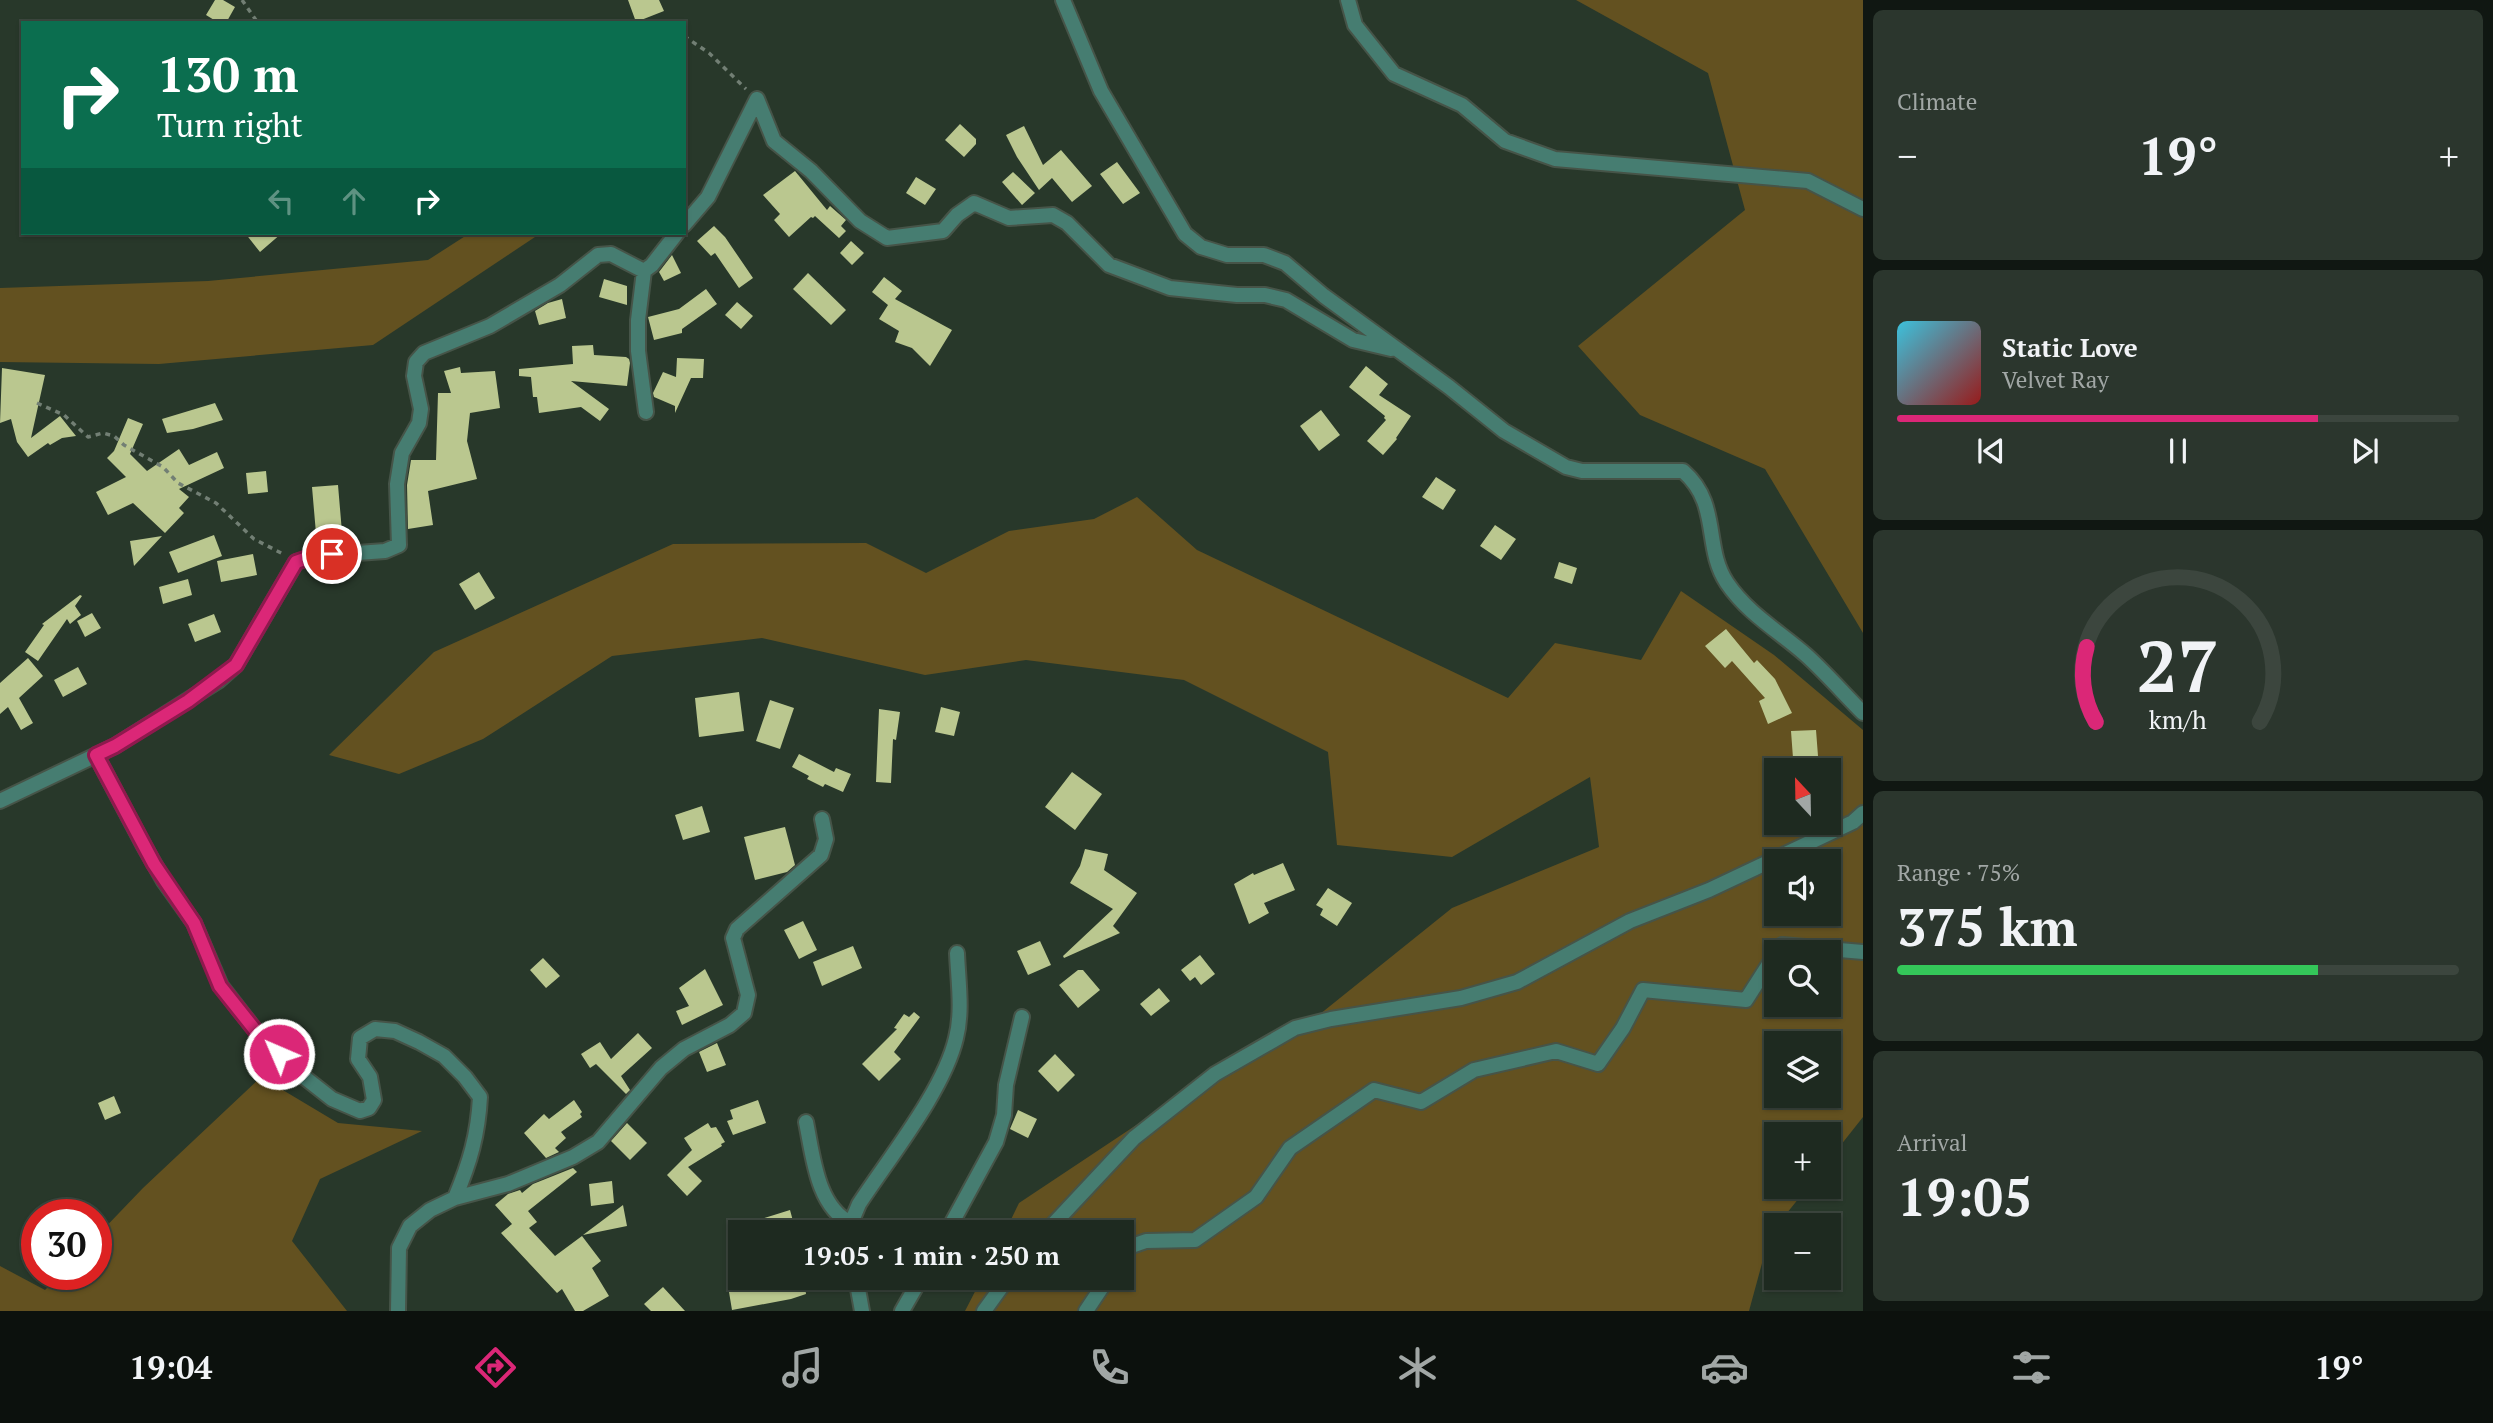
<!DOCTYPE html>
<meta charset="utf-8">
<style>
:root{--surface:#1e2a20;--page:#2b362d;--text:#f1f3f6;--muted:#a1a7a5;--line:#3c463e;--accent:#db2777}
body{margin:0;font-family:"PT Serif",serif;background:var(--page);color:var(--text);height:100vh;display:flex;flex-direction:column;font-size:26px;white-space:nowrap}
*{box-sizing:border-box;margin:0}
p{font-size:23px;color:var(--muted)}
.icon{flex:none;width:38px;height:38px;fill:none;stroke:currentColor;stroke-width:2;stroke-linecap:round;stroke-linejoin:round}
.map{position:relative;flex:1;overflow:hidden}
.sheet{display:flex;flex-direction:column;gap:10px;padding:10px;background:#101712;width:630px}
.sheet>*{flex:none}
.guide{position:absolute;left:21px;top:21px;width:665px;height:214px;border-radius:0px;box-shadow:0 2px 5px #0004,0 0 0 2px var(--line);background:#0b6e4f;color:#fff;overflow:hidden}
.needle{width:46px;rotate:338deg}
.controls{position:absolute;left:1764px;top:758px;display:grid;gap:14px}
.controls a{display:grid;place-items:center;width:77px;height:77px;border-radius:0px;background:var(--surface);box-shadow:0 2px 5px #0004,0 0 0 2px var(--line);font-size:35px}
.speed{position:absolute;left:21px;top:1199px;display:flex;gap:14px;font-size:35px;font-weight:700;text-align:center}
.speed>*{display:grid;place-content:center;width:91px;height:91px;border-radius:50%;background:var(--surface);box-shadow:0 2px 5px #0004,0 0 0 2px var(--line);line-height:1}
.speed .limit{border:10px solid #d22;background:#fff;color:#111}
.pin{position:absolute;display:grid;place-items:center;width:60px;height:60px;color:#fff;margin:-30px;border:4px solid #fff;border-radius:50%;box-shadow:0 2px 7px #0007}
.me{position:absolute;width:77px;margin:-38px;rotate:315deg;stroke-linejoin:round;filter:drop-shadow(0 0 5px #0008)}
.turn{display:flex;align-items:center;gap:24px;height:147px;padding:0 21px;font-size:32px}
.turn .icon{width:91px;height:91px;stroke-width:2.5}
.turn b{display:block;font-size:49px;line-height:60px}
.lanes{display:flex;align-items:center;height:66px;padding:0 21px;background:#0003;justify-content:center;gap:35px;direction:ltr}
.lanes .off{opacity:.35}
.big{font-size:52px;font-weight:700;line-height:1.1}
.sheet .card{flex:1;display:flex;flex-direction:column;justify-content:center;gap:10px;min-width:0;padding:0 24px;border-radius:10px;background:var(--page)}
.sheet .dial{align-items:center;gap:0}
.dial svg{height:182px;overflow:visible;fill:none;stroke:var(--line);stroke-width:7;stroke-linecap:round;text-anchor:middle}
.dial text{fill:var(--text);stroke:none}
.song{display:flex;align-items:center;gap:21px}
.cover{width:84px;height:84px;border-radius:10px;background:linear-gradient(135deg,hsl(190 70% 55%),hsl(0 70% 35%))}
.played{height:7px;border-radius:4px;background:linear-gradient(90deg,var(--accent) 75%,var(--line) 75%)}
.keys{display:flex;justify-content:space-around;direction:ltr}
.heat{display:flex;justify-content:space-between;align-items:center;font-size:38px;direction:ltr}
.charge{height:10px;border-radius:5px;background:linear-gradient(90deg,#34c759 75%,var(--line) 0)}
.trip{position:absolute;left:728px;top:1220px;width:406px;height:70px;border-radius:0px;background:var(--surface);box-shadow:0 2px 5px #0004,0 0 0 2px var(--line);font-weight:700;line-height:70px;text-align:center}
.tabs{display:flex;height:112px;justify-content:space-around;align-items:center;background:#0c110d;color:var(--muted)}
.tabs .icon{width:49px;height:49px}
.tabs .current{color:var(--accent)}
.tabs b{font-size:32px;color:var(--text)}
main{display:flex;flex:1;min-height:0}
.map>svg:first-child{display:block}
.green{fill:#635120;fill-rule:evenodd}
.building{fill:#bac78f}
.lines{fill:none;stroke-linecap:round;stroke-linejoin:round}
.street-casing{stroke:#465448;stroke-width:18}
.path{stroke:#727f74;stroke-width:3.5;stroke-dasharray:5 5;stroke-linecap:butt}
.street{stroke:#467d71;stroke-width:14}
.route-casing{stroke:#8e194d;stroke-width:18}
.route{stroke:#db2777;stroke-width:12}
</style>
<main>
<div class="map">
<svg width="1863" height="1311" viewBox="0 0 1863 1311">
<rect width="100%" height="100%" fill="#28382a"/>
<!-- green -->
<path class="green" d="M 1576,0 L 1863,0 L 1863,633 L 1765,469 L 1640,415 L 1578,346 L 1745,210 L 1708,73 Z
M 470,233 L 541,233 L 373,345 L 159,364 L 0,362 L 0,288 L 208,281 L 428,260 Z
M 1137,497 L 1197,550 L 1508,698 L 1555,643 L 1641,660 L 1681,591 L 1774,655 L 1863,730 L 1863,1117 L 1829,1160 L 1829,1134 L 1776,1134 L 1776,1186 L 1808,1187 L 1770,1234 L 1749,1311 L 965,1311 L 982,1278 L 1122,1278 L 1122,1232 L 1005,1232 L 1019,1203 L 1201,1082 L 1284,1043 L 1452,908 L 1599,847 L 1590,777 L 1452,857 L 1337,845 L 1328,752 L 1184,680 L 1026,660 L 925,675 L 762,638 L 612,656 L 483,739 L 399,774 L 329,755 L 434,652 L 673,544 L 866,543 L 926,573 L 1009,531 L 1094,519 ZM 1776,770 L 1829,770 L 1829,822 L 1776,822 ZM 1776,861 L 1829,861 L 1829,914 L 1776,914 ZM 1776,952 L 1829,952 L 1829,1004 L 1776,1004 ZM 1776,1043 L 1829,1043 L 1829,1096 L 1776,1096 Z
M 261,1077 L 338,1123 L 422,1131 L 320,1179 L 292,1241 L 347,1311 L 0,1311 L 0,1266 L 45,1290 L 61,1274 L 96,1274 L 96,1237 L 143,1188 Z"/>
<!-- building -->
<path class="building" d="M 215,0 L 223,0 L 235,7 L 226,23 L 219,23 L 206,15 Z
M 628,0 L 659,0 L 664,11 L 636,22 Z
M 960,124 L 976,139 L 976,144 L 964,157 L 945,140 Z
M 1024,126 L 1043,165 L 1061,150 L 1092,186 L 1072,202 L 1052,178 L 1039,190 L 1017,157 L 1006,135 Z
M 1117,162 L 1140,193 L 1123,204 L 1100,174 Z
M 795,171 L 827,210 L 830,206 L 846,220 L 841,226 L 846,231 L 839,238 L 815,216 L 813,218 L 811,217 L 789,237 L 774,220 L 780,214 L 763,195 Z
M 1013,172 L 1035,193 L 1022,205 L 1002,182 Z
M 916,177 L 936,189 L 925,205 L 906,193 Z
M 714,226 L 725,237 L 753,278 L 739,288 L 715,253 L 711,256 L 697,241 Z
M 245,233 L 282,233 L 260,252 Z
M 851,241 L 864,253 L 852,265 L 840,253 Z
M 672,255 L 681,273 L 664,281 L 659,272 Z
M 808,273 L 846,310 L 831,325 L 793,289 Z
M 884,277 L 902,291 L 895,299 L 952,330 L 930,366 L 912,348 L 895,342 L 899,331 L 879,319 L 888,305 L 872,292 Z
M 604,279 L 627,286 L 627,305 L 599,297 Z
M 706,289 L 717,304 L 682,329 L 682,333 L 654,340 L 648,317 L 679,309 Z
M 562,299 L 566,318 L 539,325 L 535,311 L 548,303 Z
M 737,302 L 753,316 L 741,329 L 725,315 Z
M 593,345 L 594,355 L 626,357 L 629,359 L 630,363 L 627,386 L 571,381 L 609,409 L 600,421 L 581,407 L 539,413 L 537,397 L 533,397 L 531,377 L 519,376 L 519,369 L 573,364 L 572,346 Z
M 677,358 L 704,359 L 703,378 L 691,378 L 675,413 L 675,406 L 654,397 L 653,393 L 663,372 L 676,377 Z
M 1366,366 L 1388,384 L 1379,395 L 1411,416 L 1396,438 L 1397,439 L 1383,455 L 1367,441 L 1386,420 L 1384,418 L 1385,416 L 1349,387 Z
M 460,367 L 461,373 L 495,371 L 500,408 L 470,413 L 467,441 L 477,479 L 428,491 L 433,525 L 408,529 L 407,485 L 411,460 L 436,460 L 438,393 L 451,393 L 444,371 Z
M 2,368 L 45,375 L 31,438 L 60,416 L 76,436 L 62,438 L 50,445 L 48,443 L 28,457 L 17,442 L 11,419 L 0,423 Z
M 215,403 L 223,420 L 193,429 L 167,433 L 162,419 Z
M 1321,410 L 1340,435 L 1319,451 L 1300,426 Z
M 128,418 L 143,424 L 130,454 L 147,471 L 179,449 L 189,465 L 217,452 L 224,468 L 179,489 L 189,497 L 179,508 L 184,513 L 165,533 L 133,503 L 108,515 L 96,492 L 126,477 L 107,458 L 114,451 Z
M 266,471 L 268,492 L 248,494 L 246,473 Z
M 1436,477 L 1456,490 L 1443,510 L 1422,497 Z
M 338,485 L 343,544 L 317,545 L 312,487 Z
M 1495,525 L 1516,539 L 1501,560 L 1480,546 Z
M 214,535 L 222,556 L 178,573 L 169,552 Z
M 162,536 L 134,566 L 130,541 Z
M 253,554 L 257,575 L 221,582 L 217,561 Z
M 1559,562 L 1577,568 L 1572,584 L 1554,578 Z
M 479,572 L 495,598 L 475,610 L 459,584 Z
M 188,579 L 192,595 L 163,604 L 159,587 Z
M 80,595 L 82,596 L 75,606 L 81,615 L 70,624 L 67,619 L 38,661 L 25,652 L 44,625 L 42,624 Z
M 92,613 L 101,628 L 85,637 L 77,621 Z
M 214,614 L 221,632 L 195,642 L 188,624 Z
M 1726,629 L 1754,663 L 1757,660 L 1775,679 L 1792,713 L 1768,724 L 1759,701 L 1765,698 L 1732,661 L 1725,668 L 1705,646 Z
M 28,658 L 43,676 L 19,698 L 33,723 L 21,730 L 8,707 L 0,714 L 0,683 Z
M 78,667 L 87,684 L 63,697 L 54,680 Z
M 739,692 L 744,731 L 699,737 L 695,698 Z
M 770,700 L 794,708 L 780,749 L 756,741 Z
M 941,707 L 960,712 L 954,736 L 935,732 Z
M 879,709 L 900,712 L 896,740 L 893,739 L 891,783 L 876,782 Z
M 1816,730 L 1818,756 L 1793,758 L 1791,731 Z
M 799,754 L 834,772 L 836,768 L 851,774 L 843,792 L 825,784 L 823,787 L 807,779 L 809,776 L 792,767 Z
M 1072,772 L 1102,794 L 1075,830 L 1045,807 Z
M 702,806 L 710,832 L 683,840 L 675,815 Z
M 785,827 L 795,865 L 787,872 L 755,880 L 744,837 Z
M 1085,849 L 1108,854 L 1104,870 L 1137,893 L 1113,926 L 1120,933 L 1064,958 L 1063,956 L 1113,909 L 1070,883 L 1080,866 Z
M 1283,863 L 1295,890 L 1264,903 L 1269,913 L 1249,924 L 1234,884 L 1253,873 L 1254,875 Z
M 1328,888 L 1352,903 L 1337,926 L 1320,915 L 1323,909 L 1316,905 Z
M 803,921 L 817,950 L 799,959 L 784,930 Z
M 1040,941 L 1051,965 L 1028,975 L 1017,951 Z
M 853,946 L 862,968 L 822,986 L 813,962 Z
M 1200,955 L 1215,974 L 1201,985 L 1195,977 L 1190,981 L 1181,970 Z
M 543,958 L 560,976 L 546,988 L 530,970 Z
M 705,969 L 723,1005 L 682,1025 L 676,1011 L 689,1006 L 679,988 Z
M 1078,970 L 1083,970 L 1100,990 L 1078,1008 L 1059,985 Z
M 1159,988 L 1170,1001 L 1151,1016 L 1140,1004 Z
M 914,1012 L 920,1017 L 894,1052 L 901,1059 L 879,1081 L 862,1064 L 897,1029 L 894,1028 L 904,1014 L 909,1017 Z
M 638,1033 L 652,1048 L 621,1076 L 630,1090 L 626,1094 L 596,1064 L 590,1068 L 581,1054 L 600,1042 L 611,1059 Z
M 717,1043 L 726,1065 L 707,1072 L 699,1052 Z
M 1055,1054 L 1075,1075 L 1058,1092 L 1038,1071 Z
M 114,1096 L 121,1113 L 105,1120 L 98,1103 Z
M 574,1100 L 582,1112 L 580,1114 L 582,1117 L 561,1132 L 566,1138 L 555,1148 L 559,1152 L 546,1158 L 524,1133 L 544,1114 L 549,1119 Z
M 758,1100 L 766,1123 L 733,1135 L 727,1121 L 733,1119 L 730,1110 Z
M 1018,1110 L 1037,1119 L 1028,1138 L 1010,1129 Z
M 627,1123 L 647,1143 L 630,1160 L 611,1141 Z
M 708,1123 L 711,1128 L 716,1127 L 725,1142 L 721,1144 L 722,1146 L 688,1167 L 702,1181 L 687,1196 L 667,1175 L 692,1150 L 684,1138 Z
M 573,1168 L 577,1172 L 528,1211 L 537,1222 L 529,1228 L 555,1256 L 582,1236 L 601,1261 L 592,1268 L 609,1296 L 583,1311 L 575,1311 L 562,1289 L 557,1293 L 501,1233 L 512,1224 L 495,1205 L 508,1194 L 520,1190 L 522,1193 L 533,1184 Z
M 612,1181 L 614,1203 L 591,1206 L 589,1184 Z
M 623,1205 L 627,1226 L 583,1235 Z
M 790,1210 L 796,1232 L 758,1232 L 755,1221 Z
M 737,1278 L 804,1278 L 806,1294 L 791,1299 L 732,1310 L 727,1280 L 738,1280 Z
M 663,1287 L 685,1311 L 651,1311 L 644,1304 Z"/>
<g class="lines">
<defs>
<path id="street" d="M 1063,0 L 1101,91 L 1185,234 L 1201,247 L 1227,255 L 1264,255 L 1285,263 L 1324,296 L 1449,387 L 1504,431 L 1566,467 L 1582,471 L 1683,471 C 1721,504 1703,547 1727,583 C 1748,614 1780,632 1806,655 C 1826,673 1844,694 1863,713
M 1348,0 L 1355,25 L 1394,74 L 1462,105 L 1505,141 L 1555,159 L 1808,181 L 1863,209
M 757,99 L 774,141 L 811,171 L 860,221 L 887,238 L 943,231 L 957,215 L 974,203 L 1009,218 L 1053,215 L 1067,223 L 1109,265 L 1170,288 L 1237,295 L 1265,295 L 1286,300 L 1353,340 L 1391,349
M 684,225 L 708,197 L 757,99
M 644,271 L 638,320 L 638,351 L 646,412
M 96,755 L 144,846 L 164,881 L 194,923 L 221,986 L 259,1035 L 299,1073 L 332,1099 L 360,1111 L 369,1108 L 374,1100 L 370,1077 L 358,1059 L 360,1038 L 375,1029 L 395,1031 L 419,1042 L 444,1056 L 465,1077 L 480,1097 C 478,1135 470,1162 455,1198 L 430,1210 L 410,1226 L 399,1248 L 398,1311
M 0,801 L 115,746 L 218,681 L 236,665 L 296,562 L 316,556 L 385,551 L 399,545 L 397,484 L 402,453 L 419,423 L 421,409 L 414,376 L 416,362 L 424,353 L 490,326 L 560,285 L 598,255 L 611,254 L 644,271 L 652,265 L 677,233
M 1777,952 L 1782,945 L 1863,952
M 806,1122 C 813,1156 817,1207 851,1223
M 455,1198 L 508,1184 L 573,1157 L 598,1142 L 661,1068 L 684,1049 L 730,1025 L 744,1013 L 748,995 L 733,938 L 737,929 L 821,855 L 826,839 L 822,819
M 851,1232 L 851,1223 L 859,1204 C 889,1158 944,1090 956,1038 C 963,1011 958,980 957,953
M 947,1232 L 996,1142 L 1004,1115 L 1006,1085 L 1022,1017
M 1046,1232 L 1134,1138 L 1215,1074 L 1295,1028 L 1331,1019 L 1461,998 L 1517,982 L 1630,921 L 1709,890 L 1853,822 L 1863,813
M 1122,1255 L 1126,1248 L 1146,1241 L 1195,1240 L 1256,1197 L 1290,1148 L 1374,1090 L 1421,1102 L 1474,1070 L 1556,1051 L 1598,1064 L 1623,1028 L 1643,990 L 1746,1000 L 1776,953
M 856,1278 L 862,1311
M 902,1311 L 921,1278
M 984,1311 L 1008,1278
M 1086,1311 L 1108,1278"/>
</defs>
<!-- street casing -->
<use href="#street" class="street-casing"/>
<!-- path -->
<path class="path" d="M 242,0 L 258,23
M 684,36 L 709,53 L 746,89
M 37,403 L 64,415 L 88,437 L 103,433 L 114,436 L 124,445 L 163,467 L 178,483 L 216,503 L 254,539 L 285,555"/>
<!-- street -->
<use href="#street" class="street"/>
</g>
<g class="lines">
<defs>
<path id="route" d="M 279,1054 L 259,1035 L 220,986 L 194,923 L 154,864 L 96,755 L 115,746 L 188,701 L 236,665 L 296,562 L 316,555 L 332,554"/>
</defs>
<!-- route casing -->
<use href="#route" class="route-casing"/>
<!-- route -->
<use href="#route" class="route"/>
</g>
</svg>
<div class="controls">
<a><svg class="needle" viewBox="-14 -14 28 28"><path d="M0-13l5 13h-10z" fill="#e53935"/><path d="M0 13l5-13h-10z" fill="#a1a7a5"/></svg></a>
<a><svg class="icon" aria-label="sound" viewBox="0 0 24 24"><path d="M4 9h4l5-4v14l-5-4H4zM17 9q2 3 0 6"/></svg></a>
<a><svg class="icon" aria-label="search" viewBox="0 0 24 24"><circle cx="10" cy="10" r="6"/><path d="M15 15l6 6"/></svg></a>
<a><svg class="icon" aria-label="layers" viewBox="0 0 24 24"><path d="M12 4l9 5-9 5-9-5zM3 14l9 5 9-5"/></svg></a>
<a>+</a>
<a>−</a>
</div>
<div class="speed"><div class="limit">30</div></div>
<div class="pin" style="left:332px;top:554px;background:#d93025"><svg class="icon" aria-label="arrive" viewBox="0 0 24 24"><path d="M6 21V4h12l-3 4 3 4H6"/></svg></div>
<svg class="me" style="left:279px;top:1054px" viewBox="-20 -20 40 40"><circle r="17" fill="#db2777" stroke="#fff" stroke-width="3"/><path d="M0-11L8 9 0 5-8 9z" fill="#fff"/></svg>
<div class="trip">19:05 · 1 min · 250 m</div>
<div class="guide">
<div class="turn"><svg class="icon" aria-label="right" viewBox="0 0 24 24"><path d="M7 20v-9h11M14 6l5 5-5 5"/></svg><div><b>130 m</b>Turn right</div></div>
<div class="lanes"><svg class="icon off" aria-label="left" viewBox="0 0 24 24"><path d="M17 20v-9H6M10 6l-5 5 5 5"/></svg><svg class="icon off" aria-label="ahead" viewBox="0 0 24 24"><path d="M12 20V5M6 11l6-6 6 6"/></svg><svg class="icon" aria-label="right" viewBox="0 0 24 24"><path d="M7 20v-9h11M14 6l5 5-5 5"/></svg></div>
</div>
</div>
<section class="sheet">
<div class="card"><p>Climate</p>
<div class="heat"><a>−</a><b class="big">19°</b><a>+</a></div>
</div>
<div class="card">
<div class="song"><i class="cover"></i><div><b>Static Love</b><p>Velvet Ray</p></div></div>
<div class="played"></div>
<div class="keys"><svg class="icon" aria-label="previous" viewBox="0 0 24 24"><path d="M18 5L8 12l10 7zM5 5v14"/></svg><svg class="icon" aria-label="pause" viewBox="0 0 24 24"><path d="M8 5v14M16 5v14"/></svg><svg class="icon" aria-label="next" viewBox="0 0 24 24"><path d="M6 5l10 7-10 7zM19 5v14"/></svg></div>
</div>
<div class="card dial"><svg viewBox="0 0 100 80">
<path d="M14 69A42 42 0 1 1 86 69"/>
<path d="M14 69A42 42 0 0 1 10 36" stroke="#db2777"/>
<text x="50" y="56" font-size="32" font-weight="700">27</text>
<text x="50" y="72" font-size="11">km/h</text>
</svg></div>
<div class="card"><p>Range · 75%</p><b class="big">375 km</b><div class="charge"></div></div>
<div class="card"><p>Arrival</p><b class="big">19:05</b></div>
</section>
</main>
<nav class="tabs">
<b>19:04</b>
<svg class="icon current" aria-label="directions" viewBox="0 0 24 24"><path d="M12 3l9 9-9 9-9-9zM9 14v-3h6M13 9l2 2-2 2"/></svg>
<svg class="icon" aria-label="music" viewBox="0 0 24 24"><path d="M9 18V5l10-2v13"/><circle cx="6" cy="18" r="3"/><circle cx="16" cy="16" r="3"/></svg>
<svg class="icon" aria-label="phone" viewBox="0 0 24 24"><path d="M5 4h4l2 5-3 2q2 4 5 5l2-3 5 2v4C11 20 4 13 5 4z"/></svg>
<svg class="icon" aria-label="climate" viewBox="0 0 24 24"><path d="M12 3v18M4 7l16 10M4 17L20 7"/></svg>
<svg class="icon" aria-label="car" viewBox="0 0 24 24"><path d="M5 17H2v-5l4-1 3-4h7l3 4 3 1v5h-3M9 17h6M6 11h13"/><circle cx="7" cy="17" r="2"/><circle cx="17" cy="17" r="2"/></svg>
<svg class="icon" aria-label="filters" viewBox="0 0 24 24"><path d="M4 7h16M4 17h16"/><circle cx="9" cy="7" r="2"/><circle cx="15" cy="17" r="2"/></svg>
<b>19°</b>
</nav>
